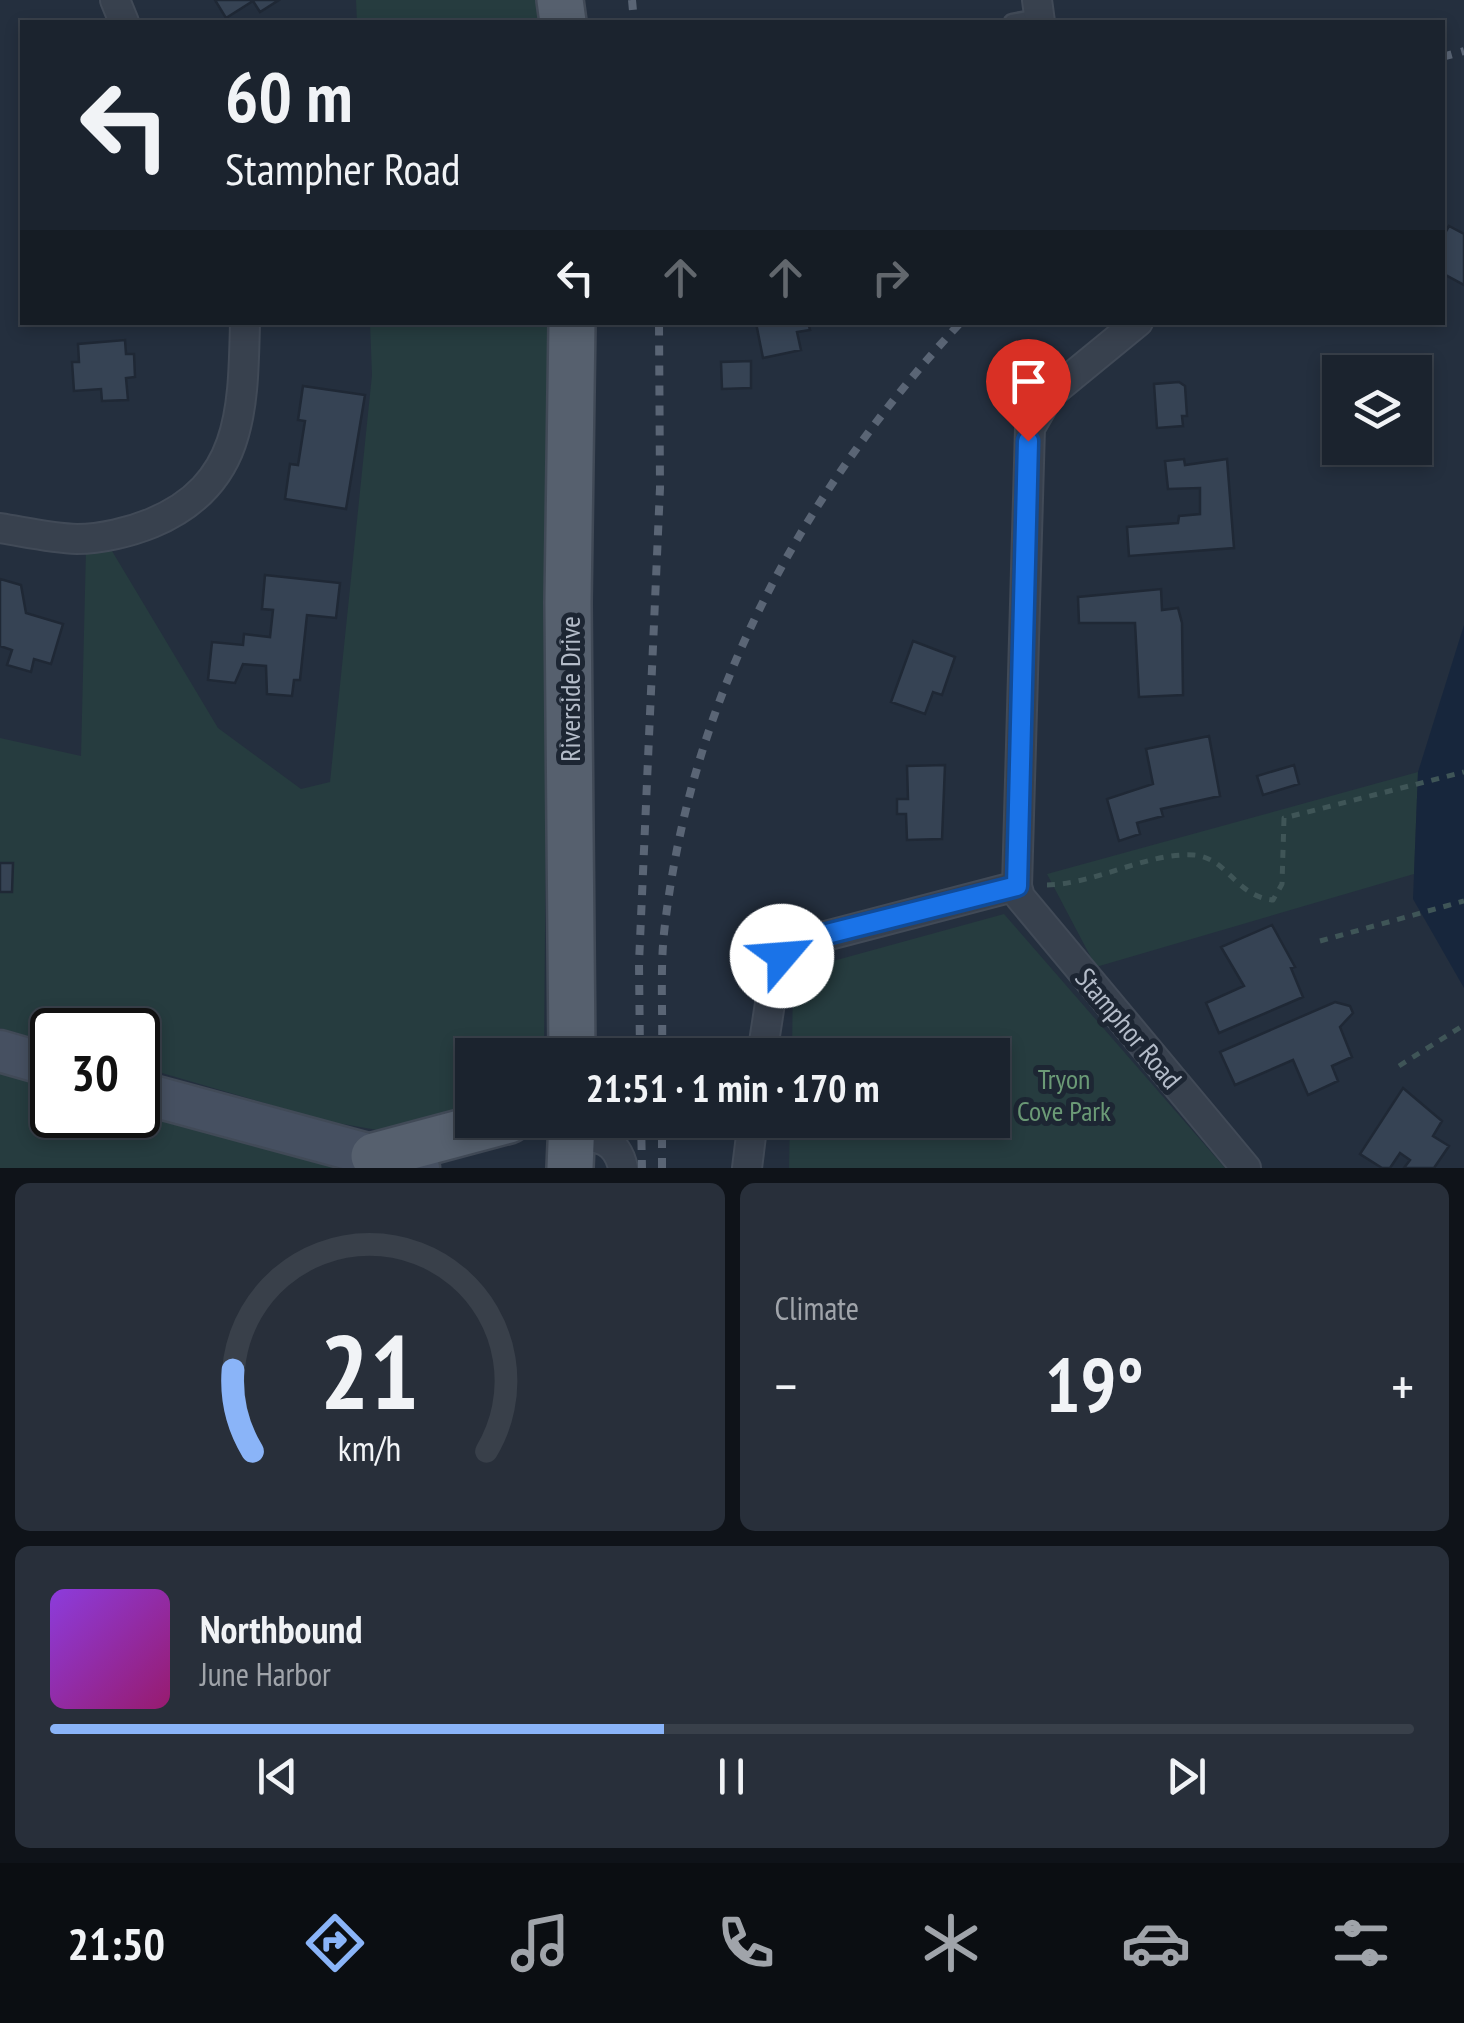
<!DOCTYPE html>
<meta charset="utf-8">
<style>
:root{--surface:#1b232e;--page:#282f3a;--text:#f1f3f6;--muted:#a0a4aa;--line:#39404a;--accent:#8ab4f8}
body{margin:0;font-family:"PT Sans Narrow",sans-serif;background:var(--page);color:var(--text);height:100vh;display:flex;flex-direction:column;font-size:38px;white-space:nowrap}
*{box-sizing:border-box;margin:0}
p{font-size:32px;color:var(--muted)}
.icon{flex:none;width:55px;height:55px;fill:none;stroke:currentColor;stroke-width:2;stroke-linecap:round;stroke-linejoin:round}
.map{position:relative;height:1168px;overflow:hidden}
.side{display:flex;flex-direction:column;gap:15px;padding:15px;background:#0f1319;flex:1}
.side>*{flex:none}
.top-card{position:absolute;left:20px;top:20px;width:1425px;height:305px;border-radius:0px;box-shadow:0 5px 15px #0003,0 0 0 2px var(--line);background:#1b232e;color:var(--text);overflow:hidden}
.tools{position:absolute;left:1322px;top:355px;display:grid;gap:20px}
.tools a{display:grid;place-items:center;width:110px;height:110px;border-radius:0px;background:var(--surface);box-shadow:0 5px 15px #0003,0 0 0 2px var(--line);font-size:50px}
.speed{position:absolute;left:30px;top:1008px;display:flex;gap:20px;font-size:50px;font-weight:700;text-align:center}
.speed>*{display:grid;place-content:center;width:130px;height:130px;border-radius:50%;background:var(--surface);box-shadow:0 5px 15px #0003,0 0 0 2px var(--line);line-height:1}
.speed .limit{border:5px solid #111;border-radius:15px;background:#fff;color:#111}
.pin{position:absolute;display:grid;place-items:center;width:85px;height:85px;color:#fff;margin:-102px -42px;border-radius:50% 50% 50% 0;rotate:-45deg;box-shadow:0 0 10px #0007}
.pin .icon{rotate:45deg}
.me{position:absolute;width:110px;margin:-55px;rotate:63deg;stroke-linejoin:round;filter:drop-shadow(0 0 8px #0008)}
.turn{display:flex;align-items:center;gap:35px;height:210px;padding:0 40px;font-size:45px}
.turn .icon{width:130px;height:130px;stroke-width:2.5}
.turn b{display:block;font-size:70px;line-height:85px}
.lanes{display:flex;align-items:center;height:95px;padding:0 40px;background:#0003;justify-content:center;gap:50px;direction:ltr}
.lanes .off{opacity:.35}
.big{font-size:75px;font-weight:700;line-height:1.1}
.side .widget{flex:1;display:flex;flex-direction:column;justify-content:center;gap:15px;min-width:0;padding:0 35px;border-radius:15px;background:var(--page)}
.side .dial{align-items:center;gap:0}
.dial svg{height:260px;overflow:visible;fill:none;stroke:var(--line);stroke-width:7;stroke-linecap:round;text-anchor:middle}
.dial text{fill:var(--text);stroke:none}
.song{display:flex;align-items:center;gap:30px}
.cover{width:120px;height:120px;border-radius:15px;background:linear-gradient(135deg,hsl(270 70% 55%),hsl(320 70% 35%))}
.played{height:10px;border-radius:5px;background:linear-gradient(90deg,var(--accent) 45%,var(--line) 45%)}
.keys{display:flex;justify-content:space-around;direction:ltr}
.heat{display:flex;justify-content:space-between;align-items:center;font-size:55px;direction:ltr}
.side .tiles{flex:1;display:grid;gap:15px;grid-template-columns:1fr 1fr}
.widget:last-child{grid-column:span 2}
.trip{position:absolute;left:455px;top:1038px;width:555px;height:100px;border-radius:0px;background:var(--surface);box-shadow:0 5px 15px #0003,0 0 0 2px var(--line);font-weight:700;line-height:100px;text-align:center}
.dock{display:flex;height:160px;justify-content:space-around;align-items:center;background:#0b0e12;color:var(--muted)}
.dock .icon{width:70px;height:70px}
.dock .on{color:var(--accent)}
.dock b{font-size:45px;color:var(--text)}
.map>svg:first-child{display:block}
.green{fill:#263c3f}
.water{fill:#17263c}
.building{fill:#364354;stroke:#1f2835;stroke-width:2.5}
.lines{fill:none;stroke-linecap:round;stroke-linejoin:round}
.service-casing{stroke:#414a57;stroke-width:19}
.minor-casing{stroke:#414a57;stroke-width:32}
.secondary-casing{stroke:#414a57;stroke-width:45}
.primary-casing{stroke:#414a57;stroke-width:50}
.path{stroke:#3f5557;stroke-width:5;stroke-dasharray:8 8;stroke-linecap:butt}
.service{stroke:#38414e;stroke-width:14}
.minor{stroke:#38414e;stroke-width:28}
.secondary{stroke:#465061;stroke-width:40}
.primary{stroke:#56606e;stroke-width:45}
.rail{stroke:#5a6575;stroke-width:8;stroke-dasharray:10 10;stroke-linecap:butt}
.route-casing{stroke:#114b97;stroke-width:25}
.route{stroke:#1a73e8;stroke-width:18}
.labels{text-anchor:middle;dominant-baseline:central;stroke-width:10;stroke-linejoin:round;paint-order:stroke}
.street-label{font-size:28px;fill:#b4bcc9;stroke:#1d2633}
.park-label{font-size:28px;fill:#6b9a76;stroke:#1d2633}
</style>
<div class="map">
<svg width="1464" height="1168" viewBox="0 0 1464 1168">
<rect width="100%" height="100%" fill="#242f3e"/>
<!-- green -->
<path class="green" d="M 356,0 L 541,0 L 544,22 L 357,22 Z
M 370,323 L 550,323 L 544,1055 L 472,1055 L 472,1120 L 400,1134 L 326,1121 L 138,1066 L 138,1030 L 52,1030 L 52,1043 L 0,1028 L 0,738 L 81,756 L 86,549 L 112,551 L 218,728 L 301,789 L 330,782 L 372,375 Z
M 1418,772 L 1414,874 L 1096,967 L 1047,874 Z
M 1004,914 L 1225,1168 L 789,1168 L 790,1120 L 992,1120 L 992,1055 L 792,1055 L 793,972 Z
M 0,1063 L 52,1079 L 52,1115 L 138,1115 L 138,1104 L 351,1168 L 0,1168 Z"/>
<!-- water -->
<path class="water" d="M 1464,625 L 1464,988 L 1413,899 L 1418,772 Z"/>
<!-- building -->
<path class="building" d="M 215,0 L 279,0 L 260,12 L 253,1 L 226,18 Z
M 1449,226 L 1464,234 L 1464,285 L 1442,273 L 1442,238 Z
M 808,322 L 810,330 L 797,332 L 801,350 L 763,358 L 756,323 Z
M 125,340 L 126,354 L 134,354 L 135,377 L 126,378 L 128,400 L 102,401 L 101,389 L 74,391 L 72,362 L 79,362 L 78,344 Z
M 751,361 L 751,388 L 722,389 L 721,362 Z
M 1179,382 L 1185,386 L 1187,416 L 1182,416 L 1183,426 L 1157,428 L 1154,384 Z
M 303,386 L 365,395 L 346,509 L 285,499 L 290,464 L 298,465 L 305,421 L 298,420 Z
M 1184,459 L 1185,465 L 1227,459 L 1234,548 L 1129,556 L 1127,527 L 1178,523 L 1179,516 L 1200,514 L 1200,488 L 1168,489 L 1165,461 Z
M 265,575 L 340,583 L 336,618 L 307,615 L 300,680 L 294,680 L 292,696 L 267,694 L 266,666 L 243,664 L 235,683 L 208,680 L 212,642 L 243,645 L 244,634 L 270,637 L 273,610 L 262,609 Z
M 0,579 L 21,585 L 26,613 L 63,624 L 51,664 L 34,659 L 31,672 L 7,665 L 12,650 L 0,646 Z
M 1161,589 L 1162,610 L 1178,608 L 1182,623 L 1183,695 L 1139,697 L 1135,623 L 1079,623 L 1078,597 Z
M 913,641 L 955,657 L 942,695 L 933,692 L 925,714 L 891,702 Z
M 1209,736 L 1220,796 L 1161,809 L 1163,816 L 1137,823 L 1140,834 L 1119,841 L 1107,799 L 1153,784 L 1146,749 Z
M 945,765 L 942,839 L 907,840 L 906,814 L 897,814 L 897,799 L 908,799 L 907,766 Z
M 1294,765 L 1299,784 L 1263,795 L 1257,776 Z
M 0,863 L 13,863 L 12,892 L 0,892 Z
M 1272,925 L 1295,967 L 1291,968 L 1303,997 L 1219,1033 L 1206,1003 L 1244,986 L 1221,947 Z
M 1335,1002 L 1350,1006 L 1353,1013 L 1340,1027 L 1352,1057 L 1332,1066 L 1338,1081 L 1308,1095 L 1293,1060 L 1235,1085 L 1220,1052 Z
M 1403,1088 L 1442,1121 L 1433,1136 L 1449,1146 L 1434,1168 L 1404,1168 L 1410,1160 L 1400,1153 L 1390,1168 L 1382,1168 L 1360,1154 Z"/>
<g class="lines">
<defs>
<path id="service" d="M 1012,22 L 1039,17"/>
<path id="minor" d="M 115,0 L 124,22
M 1037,0 L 1040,22
M 0,528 C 25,532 52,538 77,539 C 101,539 130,532 152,523 C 243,485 243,410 245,322
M 1017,886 L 1020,897 L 1246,1168
M 762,1055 L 775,971 L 795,944 L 1017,886 L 1030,428 L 1049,395 L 1138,322
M 572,1136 C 598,1136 617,1139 623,1168
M 747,1168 L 753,1120"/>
<path id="secondary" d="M 0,1051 L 52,1066
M 138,1092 L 419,1168"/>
<path id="primary" d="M 560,0 L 563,22
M 572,322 L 568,603 L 572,1055
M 374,1156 L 509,1120
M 570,1168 L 572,1120"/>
</defs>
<!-- service casing -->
<use href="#service" class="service-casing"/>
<!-- minor casing -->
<use href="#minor" class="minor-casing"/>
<!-- secondary casing -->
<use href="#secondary" class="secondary-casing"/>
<!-- primary casing -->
<use href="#primary" class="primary-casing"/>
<!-- path -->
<path class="path" d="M 1047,885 C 1096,884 1148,852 1194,855 C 1228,858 1235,896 1273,900 L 1282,884 L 1284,818 L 1464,772
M 1320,941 L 1464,901
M 1399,1066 L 1464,1025"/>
<!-- service -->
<use href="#service" class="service"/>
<!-- minor -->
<use href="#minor" class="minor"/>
<!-- secondary -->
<use href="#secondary" class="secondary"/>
<!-- primary -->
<use href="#primary" class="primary"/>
<!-- rail -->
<path class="rail" d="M 632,0 L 634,22
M 1442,57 L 1464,51
M 640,1055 L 639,963 L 660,488 L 659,322
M 662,1055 C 663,1015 660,973 664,933 C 690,697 801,494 961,322
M 641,1120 L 642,1168
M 662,1168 L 662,1120"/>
</g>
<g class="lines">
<defs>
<path id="route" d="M 782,956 L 807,939 L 1017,886 L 1028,441"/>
</defs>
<!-- route casing -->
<use href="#route" class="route-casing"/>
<!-- route -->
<use href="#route" class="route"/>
</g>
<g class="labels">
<!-- street labels -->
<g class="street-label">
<text transform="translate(569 689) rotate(-90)">Riverside Drive</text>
<text transform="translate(1129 1028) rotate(50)">Stamphor Road</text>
</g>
<!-- park labels -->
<g class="park-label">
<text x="1064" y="1078">Tryon<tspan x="1064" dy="32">Cove Park</tspan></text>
</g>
</g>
</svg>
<div class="tools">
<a><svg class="icon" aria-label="layers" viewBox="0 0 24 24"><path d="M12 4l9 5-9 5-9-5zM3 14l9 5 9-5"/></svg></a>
</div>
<div class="speed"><div class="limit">30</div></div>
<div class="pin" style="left:1028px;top:441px;background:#d93025"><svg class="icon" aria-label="arrive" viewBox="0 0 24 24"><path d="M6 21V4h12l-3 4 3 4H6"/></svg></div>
<svg class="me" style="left:782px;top:956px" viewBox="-20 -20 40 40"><circle r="19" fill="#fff"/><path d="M0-13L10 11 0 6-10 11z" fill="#1a73e8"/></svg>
<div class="trip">21:51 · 1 min · 170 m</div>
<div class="top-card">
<div class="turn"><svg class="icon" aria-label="left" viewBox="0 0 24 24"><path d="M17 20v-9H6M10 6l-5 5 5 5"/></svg><div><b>60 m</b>Stampher Road</div></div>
<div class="lanes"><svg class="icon" aria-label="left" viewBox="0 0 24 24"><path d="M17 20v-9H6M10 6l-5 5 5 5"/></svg><svg class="icon off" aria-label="ahead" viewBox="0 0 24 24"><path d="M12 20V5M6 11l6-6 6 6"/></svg><svg class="icon off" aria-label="ahead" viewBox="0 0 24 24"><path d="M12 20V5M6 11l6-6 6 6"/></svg><svg class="icon off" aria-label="right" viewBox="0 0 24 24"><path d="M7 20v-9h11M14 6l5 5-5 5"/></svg></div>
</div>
</div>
<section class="side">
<div class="tiles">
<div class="widget dial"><svg viewBox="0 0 100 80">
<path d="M14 69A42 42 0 1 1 86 69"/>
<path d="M14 69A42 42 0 0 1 8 44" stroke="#8ab4f8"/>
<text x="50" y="56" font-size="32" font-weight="700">21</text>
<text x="50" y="72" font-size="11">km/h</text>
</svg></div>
<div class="widget"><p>Climate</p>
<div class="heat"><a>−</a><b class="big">19°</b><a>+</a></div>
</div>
<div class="widget">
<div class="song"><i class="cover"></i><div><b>Northbound</b><p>June Harbor</p></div></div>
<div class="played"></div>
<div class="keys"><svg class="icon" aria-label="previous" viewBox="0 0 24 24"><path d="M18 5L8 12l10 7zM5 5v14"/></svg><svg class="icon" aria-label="pause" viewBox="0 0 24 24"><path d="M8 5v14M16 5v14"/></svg><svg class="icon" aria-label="next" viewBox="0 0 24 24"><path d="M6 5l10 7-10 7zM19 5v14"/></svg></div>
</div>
</div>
</section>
<nav class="dock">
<b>21:50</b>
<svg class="icon on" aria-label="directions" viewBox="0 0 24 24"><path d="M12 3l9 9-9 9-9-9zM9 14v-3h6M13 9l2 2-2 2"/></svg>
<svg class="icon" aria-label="music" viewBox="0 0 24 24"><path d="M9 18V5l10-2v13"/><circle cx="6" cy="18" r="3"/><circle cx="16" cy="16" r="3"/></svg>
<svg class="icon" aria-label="phone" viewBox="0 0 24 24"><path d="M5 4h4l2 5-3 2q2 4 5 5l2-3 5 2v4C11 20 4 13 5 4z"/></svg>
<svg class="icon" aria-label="climate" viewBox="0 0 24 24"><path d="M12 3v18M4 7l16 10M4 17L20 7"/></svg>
<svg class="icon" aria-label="car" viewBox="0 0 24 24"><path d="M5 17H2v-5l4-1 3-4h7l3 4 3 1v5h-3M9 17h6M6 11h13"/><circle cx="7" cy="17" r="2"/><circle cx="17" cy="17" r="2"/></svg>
<svg class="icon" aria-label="filters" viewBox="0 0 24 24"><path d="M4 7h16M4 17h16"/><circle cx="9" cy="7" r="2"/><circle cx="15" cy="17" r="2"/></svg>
</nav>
